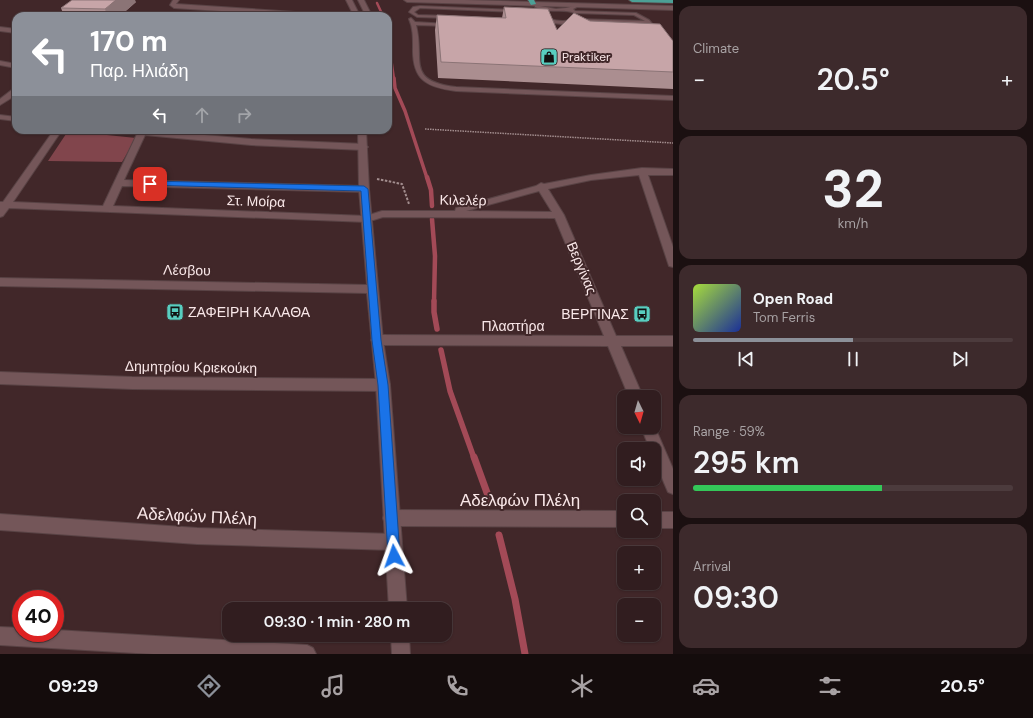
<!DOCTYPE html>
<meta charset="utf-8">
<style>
:root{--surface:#311d1f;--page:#3d2a2c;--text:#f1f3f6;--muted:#a8a2a4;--line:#4c3b3d;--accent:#8c9099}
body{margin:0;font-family:"DM Sans",sans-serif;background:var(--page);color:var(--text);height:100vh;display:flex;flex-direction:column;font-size:15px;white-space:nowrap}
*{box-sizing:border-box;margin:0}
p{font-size:13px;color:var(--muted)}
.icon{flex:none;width:22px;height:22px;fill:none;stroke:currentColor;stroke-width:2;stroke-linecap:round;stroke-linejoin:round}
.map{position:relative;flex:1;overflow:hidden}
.drawer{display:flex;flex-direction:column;gap:6px;padding:6px;background:#1b1011;width:360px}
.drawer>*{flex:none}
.banner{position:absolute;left:12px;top:12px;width:380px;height:122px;border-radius:12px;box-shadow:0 1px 3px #0004,0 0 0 1px var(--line);background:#8c9099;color:#fff;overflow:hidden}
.needle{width:26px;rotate:175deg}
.controls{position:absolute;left:617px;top:390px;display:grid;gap:8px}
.controls a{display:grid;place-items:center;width:44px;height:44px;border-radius:8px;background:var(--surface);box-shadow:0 1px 3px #0004,0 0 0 1px var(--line);font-size:20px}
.speed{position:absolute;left:12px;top:590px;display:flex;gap:8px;font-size:20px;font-weight:700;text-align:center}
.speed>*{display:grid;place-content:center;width:52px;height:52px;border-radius:50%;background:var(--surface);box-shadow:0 1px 3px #0004,0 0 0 1px var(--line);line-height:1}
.speed .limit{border:6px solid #d22;background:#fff;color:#111}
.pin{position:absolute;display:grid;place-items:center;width:34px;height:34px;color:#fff;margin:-17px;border-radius:8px;box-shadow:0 2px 6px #0006}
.me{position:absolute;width:44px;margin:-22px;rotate:356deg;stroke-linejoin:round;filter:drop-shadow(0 0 3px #0008)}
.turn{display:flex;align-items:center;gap:14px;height:84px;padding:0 12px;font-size:18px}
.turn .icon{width:52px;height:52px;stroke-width:2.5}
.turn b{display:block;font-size:28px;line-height:34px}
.lanes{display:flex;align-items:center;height:38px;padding:0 12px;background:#0003;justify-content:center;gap:20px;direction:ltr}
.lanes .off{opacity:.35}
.big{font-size:30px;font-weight:600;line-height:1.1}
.drawer .card{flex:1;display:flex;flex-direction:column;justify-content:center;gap:6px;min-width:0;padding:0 14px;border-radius:12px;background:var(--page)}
.drawer .dial{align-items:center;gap:0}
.dial b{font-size:52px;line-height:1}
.song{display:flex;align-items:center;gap:12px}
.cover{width:48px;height:48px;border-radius:6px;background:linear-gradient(135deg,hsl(80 70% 55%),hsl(230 70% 35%))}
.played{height:4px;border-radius:2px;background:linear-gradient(90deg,var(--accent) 50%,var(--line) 50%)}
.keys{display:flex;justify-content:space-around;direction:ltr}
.heat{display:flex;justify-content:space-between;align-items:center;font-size:22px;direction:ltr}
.charge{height:6px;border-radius:3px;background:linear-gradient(90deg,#34c759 59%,var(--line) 0)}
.trip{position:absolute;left:222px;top:602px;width:230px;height:40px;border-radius:12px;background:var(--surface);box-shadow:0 1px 3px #0004,0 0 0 1px var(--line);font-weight:600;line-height:40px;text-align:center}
.tab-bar{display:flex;height:64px;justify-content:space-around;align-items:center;background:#140c0c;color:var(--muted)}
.tab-bar .icon{width:28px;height:28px}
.tab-bar .selected{color:var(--accent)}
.tab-bar b{font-size:18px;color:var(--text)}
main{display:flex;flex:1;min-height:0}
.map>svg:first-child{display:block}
.green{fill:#81454c}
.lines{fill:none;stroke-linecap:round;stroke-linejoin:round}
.stream-far4{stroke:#a34a57;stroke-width:2.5}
.stream-far3{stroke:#a34a57;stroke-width:3.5}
.stream-far2{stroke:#a34a57;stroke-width:4.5}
.stream-far1{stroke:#a34a57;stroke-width:5.5}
.stream{stroke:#a34a57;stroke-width:7}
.service-casing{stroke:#594345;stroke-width:2}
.minor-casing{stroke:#594345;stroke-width:2}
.tertiary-casing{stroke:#594345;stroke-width:2}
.trunk-casing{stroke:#594345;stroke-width:2}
.path-far1{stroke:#a38e8f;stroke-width:1.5;stroke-dasharray:1.5 1;stroke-linecap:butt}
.path{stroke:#a38e8f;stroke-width:2;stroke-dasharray:2.5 1.5;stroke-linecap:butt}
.service{fill:#745659;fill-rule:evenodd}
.minor{fill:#745659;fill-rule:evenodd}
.tertiary{fill:#745659;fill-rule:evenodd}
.trunk{fill:#4ca096;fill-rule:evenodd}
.wall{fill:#ab8e90}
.shaded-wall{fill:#8b7476}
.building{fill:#c7a5a8;stroke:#8b7476}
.route{fill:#1a73e8;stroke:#114b97}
.labels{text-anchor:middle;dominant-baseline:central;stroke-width:4;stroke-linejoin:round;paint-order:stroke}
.far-poi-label{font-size:12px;fill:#f9e7e8;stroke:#412729;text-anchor:start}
.street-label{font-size:14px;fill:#f9e7e8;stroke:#412729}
.poi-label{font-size:14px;fill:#f9e7e8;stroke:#412729;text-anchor:start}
.near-street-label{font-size:17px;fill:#f9e7e8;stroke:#412729}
</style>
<main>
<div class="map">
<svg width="673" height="654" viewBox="0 0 673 654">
<rect width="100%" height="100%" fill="#412729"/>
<!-- green -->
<path class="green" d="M 68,131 L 136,138 L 122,162 L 48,161 Z"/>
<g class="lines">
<!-- stream-far4 -->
<path class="stream-far4" d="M 377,3 L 383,16
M 388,36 L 394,79"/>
<!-- stream-far3 -->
<path class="stream-far3" d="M 394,78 L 395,88 L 405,111 L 427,178"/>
<!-- stream-far2 -->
<path class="stream-far2" d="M 427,177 L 431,190 L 432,206
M 432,219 L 435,256 L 434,302"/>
<!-- stream-far1 -->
<path class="stream-far1" d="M 434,301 L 434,312 L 437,329
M 441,350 L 450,391 L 474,458"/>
<!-- stream -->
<path class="stream" d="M 474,457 L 490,501
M 499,535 L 515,599 L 525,654"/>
<defs>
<path id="service" d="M 535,5 L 556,9 L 566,8 L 575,6 L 577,7 L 573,9 L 575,11 L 636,13 L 649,20 L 659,32 L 655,33 L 648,24 L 577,21 C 567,26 557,24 546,21 L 540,9 L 535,7 ZM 545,10 C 555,12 566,9 574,13 L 634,15 L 645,21 L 577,19 C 567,21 560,22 550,19 Z
M 420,6 L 516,10 L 518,11 L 516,12 L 420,8 L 414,12 L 418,15 L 450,16 L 448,18 L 417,17 L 409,12 L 413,7 Z
M 411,18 L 415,22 L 448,24 L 450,25 L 448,26 L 416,25 C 425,60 405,81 456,87 L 673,96 L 673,100 L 456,91 C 426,87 412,80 413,47 C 413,37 413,28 409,19 Z"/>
<path id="minor" d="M 173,0 L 179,0 L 176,4 L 325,14 L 328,16 L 298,16 L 174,8 L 170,5 Z
M 346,0 L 352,0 L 360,16 L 354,16 Z
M 0,27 L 16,29 L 16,33 L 0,31 Z
M 0,61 L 16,64 L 16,68 L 0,65 Z
M 13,89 L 16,89 L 16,95 L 0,105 L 0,99 Z
M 0,115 L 16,117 L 16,121 L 0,119 Z
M 54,130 L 62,130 L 13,202 L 103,206 L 137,134 L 119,132 L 115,130 L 146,130 L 251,139 L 364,144 L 368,147 L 364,150 L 251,145 L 145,135 L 124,180 L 364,186 L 369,189 L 364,192 L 122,186 L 113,206 L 366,216 L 382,211 L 455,211 L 456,208 L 536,186 L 541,183 L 544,184 L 591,175 L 642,168 L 673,169 L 673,175 L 648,175 L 673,247 L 673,267 L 669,266 L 668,263 L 639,175 L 591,180 L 548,189 L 564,215 L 616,336 L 673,336 L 673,346 L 621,346 L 643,397 L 629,397 L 608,346 L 377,345 L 373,343 L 371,340 L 373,337 L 377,335 L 604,336 L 555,218 L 383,217 L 367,222 L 9,208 L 3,216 L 0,217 L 0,202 L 3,202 ZM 539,191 L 552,212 L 466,211 Z
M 0,372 L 132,377 L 383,379 L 388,381 L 390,385 L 388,389 L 383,391 L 132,389 L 0,384 Z
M 654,425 L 673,469 L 673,494 L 668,492 L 654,459 L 654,449 L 650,449 L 641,427 L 654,427 Z
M 391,510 L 624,511 L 624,527 L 391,526 L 385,524 L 383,518 L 385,512 Z
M 654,512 L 673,512 L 673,528 L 654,528 Z
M 0,514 L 197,528 L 393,534 L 399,536 L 401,542 L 399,548 L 393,550 L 197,544 L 0,530 Z
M 0,627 L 21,628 L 21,633 L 55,633 L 55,630 L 307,645 L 313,648 L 316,654 L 153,654 L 0,645 Z"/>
<path id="tertiary" d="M 358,0 L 364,0 L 372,16 L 366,16 Z
M 404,0 L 465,0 L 673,6 L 673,10 L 407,2 Z
M 358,130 L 366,130 L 369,189 L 383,340 L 390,385 L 407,609 L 389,609 L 376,385 L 367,293 L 0,286 L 0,278 L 367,285 L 359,189 Z
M 391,635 L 409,635 L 410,654 L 392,654 Z"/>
<path id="trunk" d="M 528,0 L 534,0 L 536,4 L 531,5 Z
M 629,0 L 673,0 L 673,3 L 632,2 Z"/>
</defs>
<!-- service casing -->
<use href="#service" class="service-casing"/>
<!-- minor casing -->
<use href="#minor" class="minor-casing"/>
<!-- tertiary casing -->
<use href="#tertiary" class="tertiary-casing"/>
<!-- trunk casing -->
<use href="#trunk" class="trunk-casing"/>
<!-- path-far1 -->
<path class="path-far1" d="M 425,129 L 673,143"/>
<!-- path -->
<path class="path" d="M 377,179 L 402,184 L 409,204"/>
<!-- service -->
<use href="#service" class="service"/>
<!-- minor -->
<use href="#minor" class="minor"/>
<!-- tertiary -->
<use href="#tertiary" class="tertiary"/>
<!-- trunk -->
<use href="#trunk" class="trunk"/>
</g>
<!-- wall -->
<path class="wall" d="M 136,2 L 120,16 L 64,16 L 61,8 Z
M 504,7 L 557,30 L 590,21 L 673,41 L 673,89 L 438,78 L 435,30 L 437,15 L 502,18 Z"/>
<!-- shaded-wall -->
<path class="shaded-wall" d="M 116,0 L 135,0 L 136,2 L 120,16 L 107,16 L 105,9 Z"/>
<!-- building -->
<path class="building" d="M 72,0 L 116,0 L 105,9 L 61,8 Z
M 504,7 L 548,9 L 557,30 L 574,13 L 590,21 L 660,24 L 673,41 L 673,72 L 441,62 L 437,15 L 506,18 Z"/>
<!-- route -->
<path class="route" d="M 150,181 L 364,186 L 368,189 L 381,340 L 388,385 L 400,556 L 398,560 L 394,562 L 389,560 L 388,556 L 378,385 L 372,340 L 361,191 L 147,185 L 146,184 Z"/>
<!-- icons -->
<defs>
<symbol id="shop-square" viewBox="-11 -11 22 22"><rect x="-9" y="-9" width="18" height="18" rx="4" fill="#58cec0" stroke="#412729"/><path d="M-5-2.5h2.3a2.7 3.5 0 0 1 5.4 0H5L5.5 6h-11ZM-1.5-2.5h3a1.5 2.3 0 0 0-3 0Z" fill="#111"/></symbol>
<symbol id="bus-square" viewBox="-11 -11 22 22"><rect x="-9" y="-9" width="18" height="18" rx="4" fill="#58cec0" stroke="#412729"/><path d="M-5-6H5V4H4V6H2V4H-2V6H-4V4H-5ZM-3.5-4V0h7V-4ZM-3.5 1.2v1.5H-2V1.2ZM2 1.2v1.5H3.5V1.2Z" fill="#111"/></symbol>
</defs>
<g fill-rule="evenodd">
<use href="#shop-square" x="539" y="47" width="20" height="20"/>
<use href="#bus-square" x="165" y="302" width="20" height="20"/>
<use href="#bus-square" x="632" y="304" width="20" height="20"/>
</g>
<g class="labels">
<!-- far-poi labels -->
<g class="far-poi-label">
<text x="562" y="57">Praktiker</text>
</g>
<!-- street labels -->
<g class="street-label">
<text transform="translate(463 200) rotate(1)">Κιλελέρ</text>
<text transform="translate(256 201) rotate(2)">Στ. Μοίρα</text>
<text transform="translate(582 268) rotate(67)">Βεργίνας</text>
<text transform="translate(187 270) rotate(1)">Λέσβου</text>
<text x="513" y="326">Πλαστήρα</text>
<text transform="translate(191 367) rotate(1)">Δημητρίου Κριεκούκη</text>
</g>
<!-- poi labels -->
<g class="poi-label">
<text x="188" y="312">ΖΑΦΕΙΡΗ ΚΑΛΑΘΑ</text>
<text x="629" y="314" text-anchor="end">ΒΕΡΓΙΝΑΣ</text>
</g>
<!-- near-street labels -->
<g class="near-street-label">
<text x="520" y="500">Αδελφών Πλέλη</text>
<text transform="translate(197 516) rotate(3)">Αδελφών Πλέλη</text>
</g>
</g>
</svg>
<div class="controls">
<a><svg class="needle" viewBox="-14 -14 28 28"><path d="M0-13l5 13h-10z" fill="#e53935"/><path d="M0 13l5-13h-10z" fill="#a8a2a4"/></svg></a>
<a><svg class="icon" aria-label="sound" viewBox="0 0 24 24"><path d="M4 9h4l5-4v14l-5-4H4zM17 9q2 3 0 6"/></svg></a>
<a><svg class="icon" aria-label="search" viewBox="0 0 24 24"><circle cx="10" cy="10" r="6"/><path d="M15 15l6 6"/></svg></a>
<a>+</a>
<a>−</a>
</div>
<div class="speed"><div class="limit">40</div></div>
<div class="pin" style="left:150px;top:184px;background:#d93025"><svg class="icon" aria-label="arrive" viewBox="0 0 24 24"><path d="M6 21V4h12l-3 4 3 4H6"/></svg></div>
<svg class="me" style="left:394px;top:556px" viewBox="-20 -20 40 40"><path d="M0-17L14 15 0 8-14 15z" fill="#1a73e8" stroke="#fff" stroke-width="4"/></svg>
<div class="trip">09:30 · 1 min · 280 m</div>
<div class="banner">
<div class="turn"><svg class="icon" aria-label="left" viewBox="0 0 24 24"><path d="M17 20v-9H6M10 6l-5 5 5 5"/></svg><div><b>170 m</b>Παρ. Ηλιάδη</div></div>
<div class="lanes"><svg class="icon" aria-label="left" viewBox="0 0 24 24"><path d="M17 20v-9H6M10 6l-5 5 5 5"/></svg><svg class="icon off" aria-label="ahead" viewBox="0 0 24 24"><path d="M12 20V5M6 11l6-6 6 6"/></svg><svg class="icon off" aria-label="right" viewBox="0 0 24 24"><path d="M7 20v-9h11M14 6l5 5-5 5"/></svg></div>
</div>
</div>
<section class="drawer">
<div class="card"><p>Climate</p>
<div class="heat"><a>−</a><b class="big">20.5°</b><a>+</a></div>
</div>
<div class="card dial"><b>32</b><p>km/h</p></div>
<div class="card">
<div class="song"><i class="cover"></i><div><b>Open Road</b><p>Tom Ferris</p></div></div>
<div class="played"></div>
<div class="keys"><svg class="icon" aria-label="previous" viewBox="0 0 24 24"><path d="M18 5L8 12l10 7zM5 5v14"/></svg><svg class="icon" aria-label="pause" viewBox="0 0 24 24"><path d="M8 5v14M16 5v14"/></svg><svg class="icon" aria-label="next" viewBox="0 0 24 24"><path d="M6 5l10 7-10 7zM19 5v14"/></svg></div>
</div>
<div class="card"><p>Range · 59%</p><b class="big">295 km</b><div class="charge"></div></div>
<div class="card"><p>Arrival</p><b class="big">09:30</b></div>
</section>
</main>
<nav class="tab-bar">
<b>09:29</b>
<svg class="icon selected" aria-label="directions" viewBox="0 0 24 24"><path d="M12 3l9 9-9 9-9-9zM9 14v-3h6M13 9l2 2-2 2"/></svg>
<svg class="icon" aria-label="music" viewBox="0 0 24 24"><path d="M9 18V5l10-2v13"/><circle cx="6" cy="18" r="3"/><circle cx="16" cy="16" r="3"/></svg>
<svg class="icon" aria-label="phone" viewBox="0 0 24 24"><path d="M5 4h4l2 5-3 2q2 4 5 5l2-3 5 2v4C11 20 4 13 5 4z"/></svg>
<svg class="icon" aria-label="climate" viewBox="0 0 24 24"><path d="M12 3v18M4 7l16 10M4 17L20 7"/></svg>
<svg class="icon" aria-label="car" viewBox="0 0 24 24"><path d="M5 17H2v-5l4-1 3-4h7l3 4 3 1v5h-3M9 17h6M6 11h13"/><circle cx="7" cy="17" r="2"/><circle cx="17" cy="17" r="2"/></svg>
<svg class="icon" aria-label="filters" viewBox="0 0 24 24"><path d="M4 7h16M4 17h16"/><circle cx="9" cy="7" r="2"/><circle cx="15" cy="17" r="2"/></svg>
<b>20.5°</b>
</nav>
